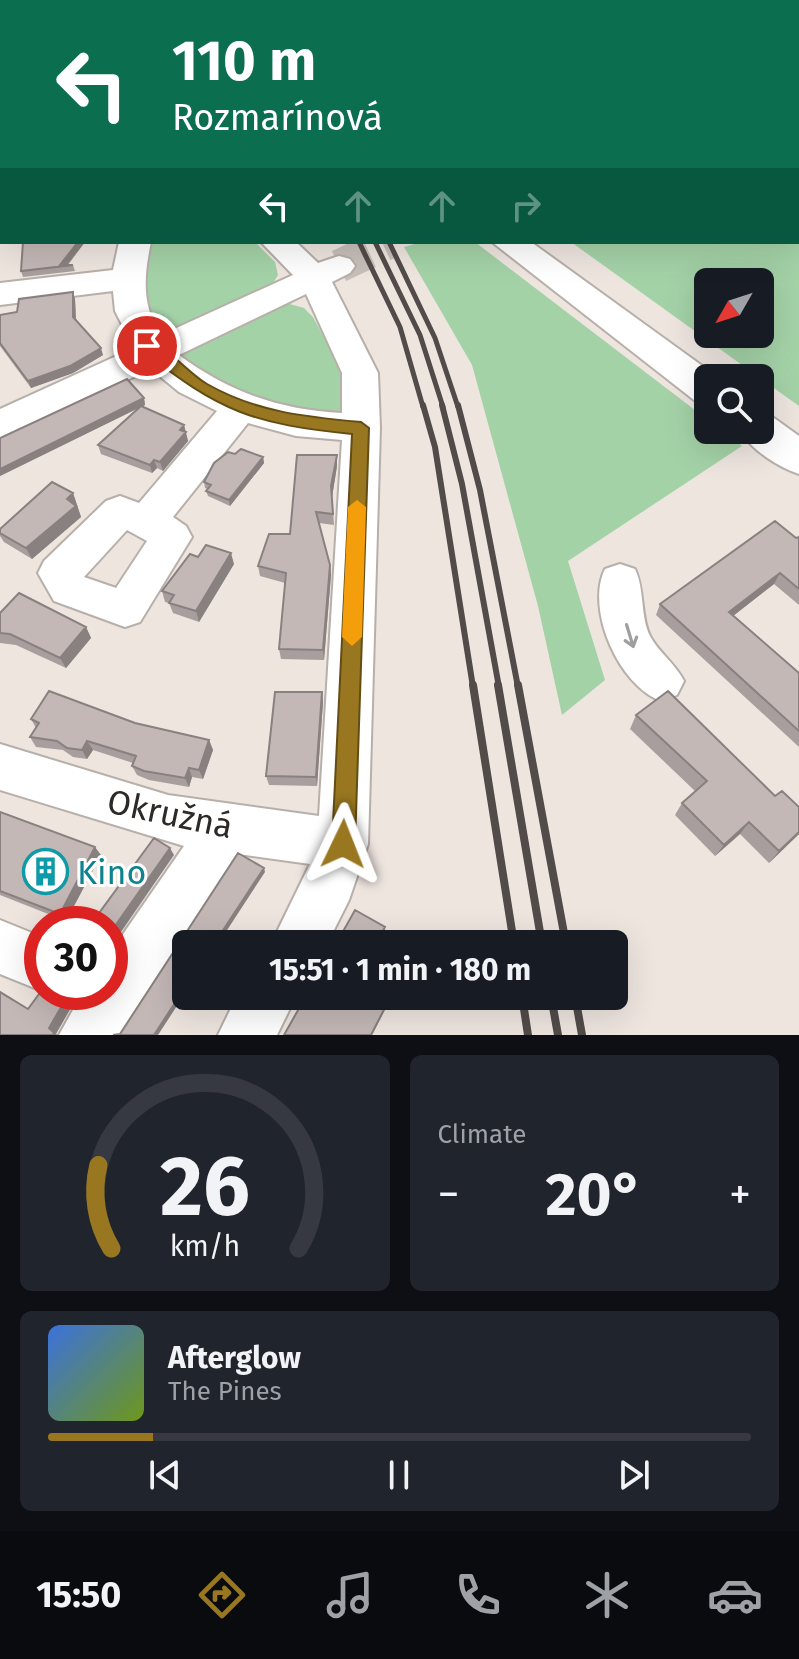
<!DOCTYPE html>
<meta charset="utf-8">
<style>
:root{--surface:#171b24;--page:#20242c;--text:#f1f3f6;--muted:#9ea1a6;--line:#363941;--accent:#997721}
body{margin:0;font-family:"Fira Sans",sans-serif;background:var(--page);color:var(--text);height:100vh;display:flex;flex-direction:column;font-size:30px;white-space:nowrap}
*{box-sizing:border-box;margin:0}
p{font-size:26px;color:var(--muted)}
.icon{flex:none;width:44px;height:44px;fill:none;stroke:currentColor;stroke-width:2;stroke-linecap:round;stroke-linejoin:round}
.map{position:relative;height:1035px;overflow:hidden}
.side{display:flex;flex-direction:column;gap:20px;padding:20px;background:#0d0f14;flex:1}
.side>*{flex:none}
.hud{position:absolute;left:0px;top:0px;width:800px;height:244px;box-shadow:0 8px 32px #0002;background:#0b6e4f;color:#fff;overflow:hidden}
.needle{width:52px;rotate:231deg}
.buttons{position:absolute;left:694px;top:268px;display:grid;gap:16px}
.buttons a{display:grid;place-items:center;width:80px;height:80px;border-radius:12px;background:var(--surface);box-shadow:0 8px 32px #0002;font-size:40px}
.speed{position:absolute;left:24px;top:906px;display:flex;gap:16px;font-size:40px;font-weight:700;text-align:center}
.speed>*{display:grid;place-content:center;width:104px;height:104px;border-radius:50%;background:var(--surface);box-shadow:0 8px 32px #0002;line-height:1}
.speed .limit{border:12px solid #d22;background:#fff;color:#111}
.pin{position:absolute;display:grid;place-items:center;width:68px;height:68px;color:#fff;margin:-34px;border:4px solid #fff;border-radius:50%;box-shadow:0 2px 8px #0007}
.me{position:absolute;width:88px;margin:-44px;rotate:2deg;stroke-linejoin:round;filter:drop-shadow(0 0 6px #0008)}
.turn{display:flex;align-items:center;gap:28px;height:168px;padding:0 40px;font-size:36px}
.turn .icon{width:104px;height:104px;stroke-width:2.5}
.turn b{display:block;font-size:56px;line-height:68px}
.lanes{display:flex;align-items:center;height:76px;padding:0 40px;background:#0003;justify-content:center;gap:40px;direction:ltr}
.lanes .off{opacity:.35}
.big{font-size:60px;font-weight:700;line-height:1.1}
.side .widget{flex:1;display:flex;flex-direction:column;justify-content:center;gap:12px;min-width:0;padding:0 28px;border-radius:12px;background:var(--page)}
.side .dial{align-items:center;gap:0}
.dial svg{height:208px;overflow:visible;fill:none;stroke:var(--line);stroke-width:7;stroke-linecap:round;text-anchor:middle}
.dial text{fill:var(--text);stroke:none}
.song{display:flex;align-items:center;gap:24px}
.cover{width:96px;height:96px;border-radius:12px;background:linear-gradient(135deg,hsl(220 70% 55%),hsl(80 70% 35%))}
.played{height:8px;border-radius:4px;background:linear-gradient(90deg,var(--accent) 15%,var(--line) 15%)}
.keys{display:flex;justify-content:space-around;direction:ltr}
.heat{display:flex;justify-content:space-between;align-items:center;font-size:44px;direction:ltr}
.side .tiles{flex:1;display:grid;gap:20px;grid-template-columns:1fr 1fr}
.widget:last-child{grid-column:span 2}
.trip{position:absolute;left:172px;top:930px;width:456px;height:80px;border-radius:12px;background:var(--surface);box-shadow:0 8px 32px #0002;font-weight:700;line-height:80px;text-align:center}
.dock{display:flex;height:128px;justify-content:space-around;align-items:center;background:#090b0e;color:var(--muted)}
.dock .icon{width:56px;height:56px}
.dock .on{color:var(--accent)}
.dock b{font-size:36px;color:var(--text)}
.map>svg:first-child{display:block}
.green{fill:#a4d2a7;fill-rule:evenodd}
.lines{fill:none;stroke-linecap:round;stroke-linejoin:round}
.minor-tunnel{stroke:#c7bfba;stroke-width:33;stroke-dasharray:33 16;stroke-linecap:butt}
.minor-casing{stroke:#b7afa9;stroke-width:4}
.major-casing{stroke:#b7afa9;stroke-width:4}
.minor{fill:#fff;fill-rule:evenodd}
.major{fill:#fff;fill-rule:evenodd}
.rail-far3{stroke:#514c4a;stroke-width:4}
.rail-far2{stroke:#514c4a;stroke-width:5}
.rail-far1{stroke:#514c4a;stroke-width:6}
.rail{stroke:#514c4a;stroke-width:8}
.wall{fill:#a89e9d}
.shaded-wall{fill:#88817f}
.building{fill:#c3b8b6;stroke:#88817f;stroke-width:2}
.oneway{stroke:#a09f9e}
.route{fill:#997721;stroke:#634d15;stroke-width:2}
.slow{fill:#f59e0b}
.labels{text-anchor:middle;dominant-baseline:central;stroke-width:6;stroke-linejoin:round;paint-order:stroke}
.near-street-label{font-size:34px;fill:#2c2927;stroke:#fff}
.near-culture-label{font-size:34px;fill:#0d838f;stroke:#fff;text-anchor:start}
</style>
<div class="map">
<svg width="799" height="1035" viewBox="0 0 799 1035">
<rect width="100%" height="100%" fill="#eee5df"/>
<!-- green -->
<path class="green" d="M 754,0 L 799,0 L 799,406 L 571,242 L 798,242 L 798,2 L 750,2 ZM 760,282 L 760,334 L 708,334 L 708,282 Z
M 144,242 L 255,242 L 275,262 L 278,275 L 272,285 L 160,336 L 147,317 L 141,252 Z
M 422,242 L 475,242 L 708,420 L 708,430 L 722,430 L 742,446 L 568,561 L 605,680 L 562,715 L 538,606 L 472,365 L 404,247 Z
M 286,303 L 304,308 L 313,317 L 352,388 L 351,410 L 336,418 L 247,397 L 177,356 Z"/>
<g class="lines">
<!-- minor-tunnel -->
<path class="minor-tunnel" d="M 339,266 L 390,242"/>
<defs>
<path id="minor" d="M 23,0 L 48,0 L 50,2 L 25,2 Z
M 384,0 L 410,0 L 412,2 L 386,2 Z
M 2,55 L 2,71 L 0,72 L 0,56 Z
M 0,178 L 2,178 L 2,196 L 0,196 Z
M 119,242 L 151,242 C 144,276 141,305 161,335 L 293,275 L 261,242 L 296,242 L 318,263 L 339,256 L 350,259 L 355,266 L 350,273 L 332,282 L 378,373 L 380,428 L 368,844 L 349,900 L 327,944 L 271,944 L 310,864 L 238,854 L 120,1035 L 59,1035 L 83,992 L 110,992 L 110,953 L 184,846 L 0,790 L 0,744 L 168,795 L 319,816 L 342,440 L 296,436 L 248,423 L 173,517 L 186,526 L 192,537 L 140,622 L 125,627 L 54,601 L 38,573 L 44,561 L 106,501 L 120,496 L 139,503 L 217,411 L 179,392 L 151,369 L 0,439 L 0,409 L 134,348 L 115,311 L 113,291 L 0,305 L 0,283 L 113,270 ZM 306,294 L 342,373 L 342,413 C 280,410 229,392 179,355 ZM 127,530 L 147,541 L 116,588 L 84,577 Z
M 620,564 L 635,569 C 645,590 640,616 650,636 C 658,652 675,663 684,681 L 677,695 L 661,701 C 619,686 585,609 605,569 Z
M 0,920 L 42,937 L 42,991 L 0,974 Z
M 237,996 L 296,996 L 277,1035 L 218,1035 Z"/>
<path id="major" d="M 171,0 L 199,0 L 200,2 L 172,2 Z
M 492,242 L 531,242 L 719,378 L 708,378 L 708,404 L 694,400 Z
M 760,414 L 774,418 L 799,436 L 799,474 C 778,467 751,450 740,430 L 760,430 Z"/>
</defs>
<!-- minor casing -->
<use href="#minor" class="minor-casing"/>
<!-- major casing -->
<use href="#major" class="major-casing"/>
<!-- minor -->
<use href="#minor" class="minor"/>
<!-- major -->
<use href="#major" class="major"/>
<!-- rail-far3 -->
<path class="rail-far3" d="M 116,0 L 119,2
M 144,0 L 147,2"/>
<!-- rail-far2 -->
<path class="rail-far2" d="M 359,242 L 400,327 L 423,407
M 375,242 L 420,335 L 443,407
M 389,242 L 435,338 L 458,407"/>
<!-- rail-far1 -->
<path class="rail-far1" d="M 423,405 L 435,447 L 473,687
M 442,405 L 462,484 L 499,687
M 458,405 L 480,490 L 518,687"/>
<!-- rail -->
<path class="rail" d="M 473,685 L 514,944
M 498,685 L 542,944
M 518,685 L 566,944
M 522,996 L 528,1035
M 551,996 L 558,1035
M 575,996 L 582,1035"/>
</g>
<!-- wall -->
<path class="wall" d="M 432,0 L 540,0 L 540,2 L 435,2 Z
M 2,190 L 2,242 L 85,242 L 68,265 L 73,265 L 75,271 L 23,277 L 21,271 L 23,244 L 0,243 L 0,191 Z
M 75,299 L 76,319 L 103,355 L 73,373 L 31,388 L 0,346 L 0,315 Z
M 127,379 L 144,398 L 145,405 L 141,407 L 184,425 L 188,441 L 163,471 L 157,468 L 152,473 L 101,454 L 98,445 L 140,407 L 0,476 L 0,438 Z
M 235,454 L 263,457 L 264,463 L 230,506 L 208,496 L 206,491 L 208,489 L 205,488 L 204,482 Z
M 337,466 L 332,497 L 334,525 L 319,523 L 330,565 L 331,575 L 324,660 L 281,659 L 279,649 L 285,583 L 260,576 L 258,566 L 290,534 Z
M 73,493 L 81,517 L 32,559 L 4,542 L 0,536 L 0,529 Z
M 799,537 L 799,605 L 774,584 L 733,616 L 799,673 L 799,747 L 656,615 L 660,604 Z
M 198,557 L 234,564 L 199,622 L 173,613 L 169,603 L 165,602 L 162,591 Z
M 0,613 L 86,627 L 91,638 L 66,668 L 16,645 L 0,643 Z
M 322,692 L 323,702 L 317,786 L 269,785 L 266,776 Z
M 636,715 L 799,834 L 769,863 L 740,834 L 715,856 L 675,815 L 682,803 L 695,791 L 630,729 Z
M 31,719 L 135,723 L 209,740 L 213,750 L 203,779 L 192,777 L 189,787 L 149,780 L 137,775 L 132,766 L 133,763 L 93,750 L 87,759 L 73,757 L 63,750 L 36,747 L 30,737 L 36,728 Z
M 0,812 L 101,855 L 66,921 L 0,895 Z"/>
<!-- shaded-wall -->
<path class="shaded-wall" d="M 78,242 L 85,242 L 67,265 L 60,265 Z
M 73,292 L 75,299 L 76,323 L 73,317 Z
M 101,348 L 103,355 L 73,373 L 31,388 L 28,381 Z
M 144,398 L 145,405 L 0,476 L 0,469 Z
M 184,425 L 188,441 L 163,471 L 160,462 Z
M 337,455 L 337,466 L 332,497 L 334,525 L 331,486 Z
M 263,457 L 264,463 L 230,506 L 229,500 Z
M 154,460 L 157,468 L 152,473 L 150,465 Z
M 73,493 L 81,517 L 32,559 L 26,548 L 67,499 Z
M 231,553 L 234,564 L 199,622 L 196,611 Z
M 330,565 L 331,575 L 324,660 L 323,650 Z
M 780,573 L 774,584 L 724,623 L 729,612 Z
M 86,627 L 91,638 L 66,668 L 60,658 Z
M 322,692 L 323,702 L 317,786 L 316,777 Z
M 209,740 L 213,750 L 203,779 L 199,770 Z
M 87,741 L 93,750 L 87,759 L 82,750 Z
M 189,768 L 192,777 L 189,787 L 185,778 Z
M 749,822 L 740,834 L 715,856 L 724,845 Z
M 799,832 L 799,834 L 769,863 L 779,851 Z
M 95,847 L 101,855 L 66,921 L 60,914 Z
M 170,848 L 174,855 L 110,948 L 110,933 Z
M 264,868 L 265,872 L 218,944 L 214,944 Z
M 385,927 L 385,931 L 378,944 L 376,944 Z
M 186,986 L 186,992 L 158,1035 L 154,1035 Z
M 70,992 L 80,992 L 56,1034 L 58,1035 L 53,1035 L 49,1028 Z
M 391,996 L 392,996 L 372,1035 L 371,1035 Z"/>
<!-- building -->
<path class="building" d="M 0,0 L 13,0 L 16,2 L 2,2 L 2,48 L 0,48 Z
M 492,0 L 538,0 L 534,2 L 496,2 Z
M 2,65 L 2,174 L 2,169 L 0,170 L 0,67 Z
M 2,190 L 2,236 L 0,236 L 0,191 Z
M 23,242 L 78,242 L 60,265 L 73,265 L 21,271 Z
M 73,292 L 73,317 L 101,348 L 70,366 L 28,381 L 0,343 L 0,315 L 17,312 L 19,299 Z
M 127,379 L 144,398 L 0,469 L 0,438 Z
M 141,406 L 184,425 L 180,430 L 186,432 L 160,462 L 154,460 L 150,465 L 98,445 Z
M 241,449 L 263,457 L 229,500 L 206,491 L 211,485 L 204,482 L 214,463 L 228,452 L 235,454 Z
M 297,455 L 337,455 L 331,486 L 333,514 L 316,512 L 330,565 L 323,650 L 279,649 L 286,573 L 258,566 L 269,534 L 290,534 Z
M 52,482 L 73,493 L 67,499 L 76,506 L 26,548 L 0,533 L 0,529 Z
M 775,521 L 796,538 L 799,537 L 799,589 L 780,573 L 729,612 L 799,673 L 799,731 L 660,604 Z
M 206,545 L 231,553 L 196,611 L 169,603 L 174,595 L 162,591 L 190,554 L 198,557 Z
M 19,593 L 86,627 L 60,658 L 10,634 L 0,633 L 0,613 Z
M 49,691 L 135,723 L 209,740 L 199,770 L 189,768 L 185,778 L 144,771 L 132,766 L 136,756 L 87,741 L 82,750 L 67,748 L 57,741 L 30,737 L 39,723 L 31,719 Z
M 668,691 L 775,796 L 782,791 L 799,807 L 799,832 L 779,851 L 749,822 L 724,845 L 682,803 L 707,781 L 636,715 Z
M 275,692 L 322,692 L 316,777 L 266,776 Z
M 0,812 L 95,847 L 60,914 L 0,891 Z
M 154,838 L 170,848 L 110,933 L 110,924 L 91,924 Z
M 238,853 L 264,868 L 214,944 L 186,944 L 186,986 L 154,1035 L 113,1035 L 120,1034 Z
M 355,910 L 385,927 L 376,944 L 336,944 Z
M 42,990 L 42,992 L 70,992 L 49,1028 L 54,1033 L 53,1035 L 0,1035 L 0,992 L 28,1009 Z
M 306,996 L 391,996 L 371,1035 L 284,1035 Z"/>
<!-- one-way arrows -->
<defs><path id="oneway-shaft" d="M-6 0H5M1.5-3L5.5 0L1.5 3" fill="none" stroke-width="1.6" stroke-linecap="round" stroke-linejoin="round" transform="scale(2)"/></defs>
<use class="oneway" href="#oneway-shaft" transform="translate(630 636) rotate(73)"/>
<!-- route -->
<path class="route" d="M 147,341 C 170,348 187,372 207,384 C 256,412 306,417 361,422 L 369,428 L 355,844 L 351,852 L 343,855 L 335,852 L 332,844 L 352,434 C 253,424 220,412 142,350 L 142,342 Z"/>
<!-- slow -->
<path class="slow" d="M 357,500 L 366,507 L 362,637 L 352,646 L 342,637 L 348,507 Z"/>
<!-- icons -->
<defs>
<symbol id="building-ring" viewBox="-11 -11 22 22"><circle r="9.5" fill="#fff" stroke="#0f9aa8" stroke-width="1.5"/><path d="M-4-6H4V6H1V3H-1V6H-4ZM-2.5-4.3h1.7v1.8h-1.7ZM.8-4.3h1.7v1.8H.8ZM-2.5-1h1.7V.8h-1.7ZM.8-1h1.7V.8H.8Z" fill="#0f9aa8"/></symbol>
</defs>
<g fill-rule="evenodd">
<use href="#building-ring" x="20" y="846" width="51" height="51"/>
</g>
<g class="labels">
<!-- near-street labels -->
<g class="near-street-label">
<text transform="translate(170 814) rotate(12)">Okružná</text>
</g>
<!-- near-culture labels -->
<g class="near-culture-label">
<text x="77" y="872">Kino</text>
</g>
</g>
</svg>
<div class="buttons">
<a><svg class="needle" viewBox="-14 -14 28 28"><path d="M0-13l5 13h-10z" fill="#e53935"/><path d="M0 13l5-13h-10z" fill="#9ea1a6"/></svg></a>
<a><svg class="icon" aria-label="search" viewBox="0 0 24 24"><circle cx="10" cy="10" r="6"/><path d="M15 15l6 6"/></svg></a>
</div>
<div class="speed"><div class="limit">30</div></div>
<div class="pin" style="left:147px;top:346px;background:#d93025"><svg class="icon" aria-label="arrive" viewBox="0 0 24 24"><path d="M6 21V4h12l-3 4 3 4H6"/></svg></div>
<svg class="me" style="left:343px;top:844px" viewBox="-20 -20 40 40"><path d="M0-17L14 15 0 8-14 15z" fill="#997721" stroke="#fff" stroke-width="4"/></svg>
<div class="trip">15:51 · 1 min · 180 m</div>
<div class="hud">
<div class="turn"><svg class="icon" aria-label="left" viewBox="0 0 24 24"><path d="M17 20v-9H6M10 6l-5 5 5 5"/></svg><div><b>110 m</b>Rozmarínová</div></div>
<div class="lanes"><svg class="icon" aria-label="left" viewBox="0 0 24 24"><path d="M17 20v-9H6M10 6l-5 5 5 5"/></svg><svg class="icon off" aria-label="ahead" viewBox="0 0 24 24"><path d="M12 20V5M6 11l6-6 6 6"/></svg><svg class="icon off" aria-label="ahead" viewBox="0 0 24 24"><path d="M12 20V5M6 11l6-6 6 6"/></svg><svg class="icon off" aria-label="right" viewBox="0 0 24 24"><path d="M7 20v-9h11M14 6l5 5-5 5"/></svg></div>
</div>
</div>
<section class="side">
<div class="tiles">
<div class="widget dial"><svg viewBox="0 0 100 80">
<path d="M14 69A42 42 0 1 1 86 69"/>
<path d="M14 69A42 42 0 0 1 9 37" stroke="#997721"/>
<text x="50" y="56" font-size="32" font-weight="700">26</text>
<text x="50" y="72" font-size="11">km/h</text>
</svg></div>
<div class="widget"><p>Climate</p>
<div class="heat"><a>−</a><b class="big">20°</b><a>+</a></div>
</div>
<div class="widget">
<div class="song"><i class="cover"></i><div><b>Afterglow</b><p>The Pines</p></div></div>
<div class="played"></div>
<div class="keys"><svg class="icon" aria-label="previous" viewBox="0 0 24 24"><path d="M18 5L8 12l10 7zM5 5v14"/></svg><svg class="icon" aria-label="pause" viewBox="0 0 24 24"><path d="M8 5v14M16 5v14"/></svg><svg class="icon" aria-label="next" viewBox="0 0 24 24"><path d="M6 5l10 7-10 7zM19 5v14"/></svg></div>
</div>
</div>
</section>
<nav class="dock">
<b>15:50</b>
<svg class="icon on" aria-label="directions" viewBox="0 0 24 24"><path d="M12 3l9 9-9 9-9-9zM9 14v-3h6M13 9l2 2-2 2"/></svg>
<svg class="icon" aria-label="music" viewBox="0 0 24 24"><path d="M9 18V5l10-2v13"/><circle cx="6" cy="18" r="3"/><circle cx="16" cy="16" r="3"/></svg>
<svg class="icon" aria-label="phone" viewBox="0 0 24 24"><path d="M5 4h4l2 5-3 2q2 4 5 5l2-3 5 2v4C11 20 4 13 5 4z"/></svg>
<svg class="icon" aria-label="climate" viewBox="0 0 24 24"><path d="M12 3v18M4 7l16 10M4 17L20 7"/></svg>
<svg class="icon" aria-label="car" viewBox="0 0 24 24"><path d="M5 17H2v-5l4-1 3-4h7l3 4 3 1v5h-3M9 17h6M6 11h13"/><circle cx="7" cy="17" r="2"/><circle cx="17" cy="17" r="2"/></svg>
</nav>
